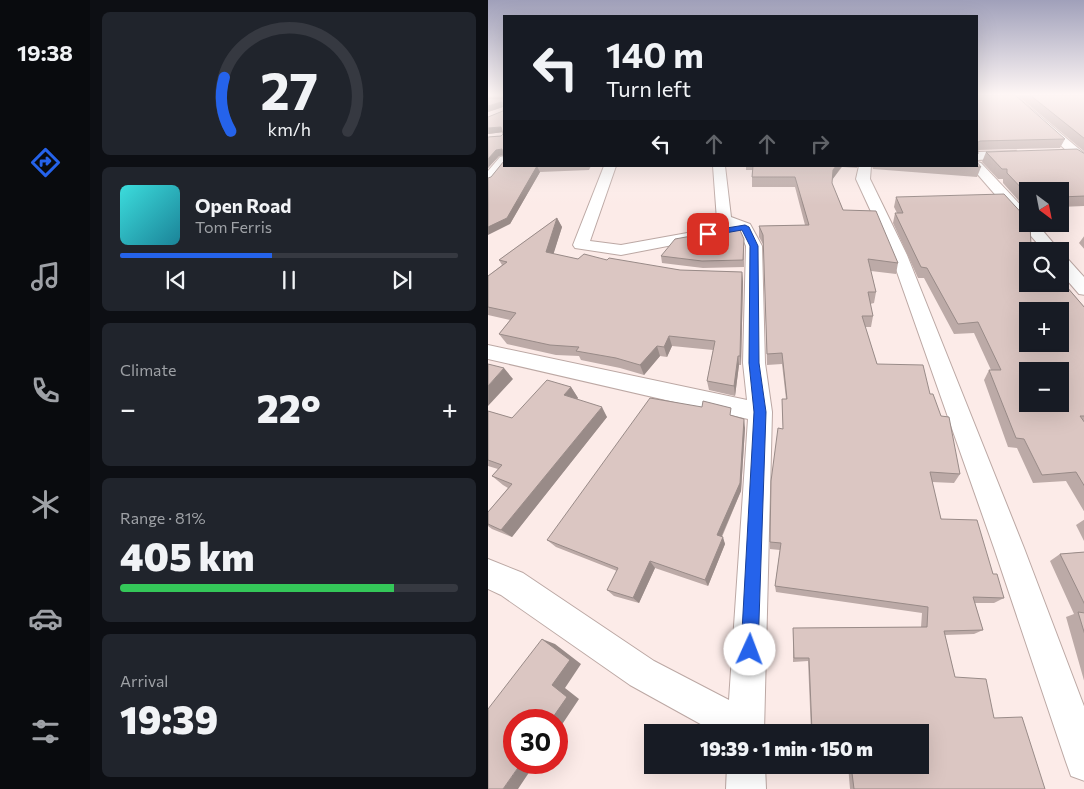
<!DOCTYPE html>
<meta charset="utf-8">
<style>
:root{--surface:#171b24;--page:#20242c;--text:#f1f3f6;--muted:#9ea1a6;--line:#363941;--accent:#2563eb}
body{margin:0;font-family:Commissioner,sans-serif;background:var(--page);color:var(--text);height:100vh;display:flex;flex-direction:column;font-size:19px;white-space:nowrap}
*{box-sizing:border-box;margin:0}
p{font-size:16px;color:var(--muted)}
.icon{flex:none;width:28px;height:28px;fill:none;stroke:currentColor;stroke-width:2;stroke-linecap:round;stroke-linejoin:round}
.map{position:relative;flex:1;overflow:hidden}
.details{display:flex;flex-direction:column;gap:12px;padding:12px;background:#0d0f14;width:398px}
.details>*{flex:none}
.banner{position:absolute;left:15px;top:15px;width:475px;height:152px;border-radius:0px;box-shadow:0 5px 20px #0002;background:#171b24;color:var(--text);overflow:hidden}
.needle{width:32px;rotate:148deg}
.fabs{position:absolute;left:531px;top:182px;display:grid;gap:10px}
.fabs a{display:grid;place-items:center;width:50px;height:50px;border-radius:0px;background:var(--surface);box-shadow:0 5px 20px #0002;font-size:25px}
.speed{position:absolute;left:15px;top:709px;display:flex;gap:10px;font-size:25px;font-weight:700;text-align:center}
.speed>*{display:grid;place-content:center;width:65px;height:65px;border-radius:50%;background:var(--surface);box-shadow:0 5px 20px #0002;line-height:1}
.speed .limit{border:8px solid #d22;background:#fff;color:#111}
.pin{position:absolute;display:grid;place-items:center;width:42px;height:42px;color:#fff;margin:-21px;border-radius:10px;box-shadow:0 2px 8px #0006}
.me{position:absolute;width:55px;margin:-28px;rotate:2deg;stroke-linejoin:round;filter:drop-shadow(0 0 4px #0008)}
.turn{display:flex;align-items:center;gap:18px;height:105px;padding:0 20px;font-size:22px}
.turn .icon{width:65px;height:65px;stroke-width:2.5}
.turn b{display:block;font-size:35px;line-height:42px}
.lanes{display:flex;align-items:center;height:48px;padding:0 20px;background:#0003;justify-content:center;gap:25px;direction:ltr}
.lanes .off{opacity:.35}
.big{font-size:38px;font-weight:800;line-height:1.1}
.details .card{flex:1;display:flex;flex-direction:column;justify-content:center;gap:8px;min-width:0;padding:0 18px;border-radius:8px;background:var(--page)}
.details .dial{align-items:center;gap:0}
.dial svg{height:130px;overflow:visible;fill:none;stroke:var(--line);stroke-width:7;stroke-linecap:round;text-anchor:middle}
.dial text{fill:var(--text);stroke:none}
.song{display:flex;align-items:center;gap:15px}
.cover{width:60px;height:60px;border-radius:8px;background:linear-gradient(135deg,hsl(180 70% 55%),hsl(190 70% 35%))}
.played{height:5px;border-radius:2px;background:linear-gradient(90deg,var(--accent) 45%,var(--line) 45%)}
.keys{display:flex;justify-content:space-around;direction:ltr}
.heat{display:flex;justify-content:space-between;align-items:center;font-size:28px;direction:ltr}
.charge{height:8px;border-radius:4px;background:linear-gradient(90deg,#34c759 81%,var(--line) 0)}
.trip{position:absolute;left:156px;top:724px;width:285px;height:50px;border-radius:0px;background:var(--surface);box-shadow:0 5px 20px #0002;font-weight:800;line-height:50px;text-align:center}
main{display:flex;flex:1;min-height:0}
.tabs{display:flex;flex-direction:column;width:90px;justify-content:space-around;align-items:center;background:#090b0e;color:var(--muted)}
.tabs .icon{width:35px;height:35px}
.tabs .on{color:var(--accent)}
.tabs b{font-size:22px;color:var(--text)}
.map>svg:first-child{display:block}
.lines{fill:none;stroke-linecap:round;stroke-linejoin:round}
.street-casing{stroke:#bca8a4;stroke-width:2}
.street{fill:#fff;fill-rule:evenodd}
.wall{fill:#bcaaa7}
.shaded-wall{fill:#998b88}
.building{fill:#dbc6c2;stroke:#998b88;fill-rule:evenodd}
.route{fill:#2563eb;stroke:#184099}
</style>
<main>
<nav class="tabs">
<b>19:38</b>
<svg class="icon on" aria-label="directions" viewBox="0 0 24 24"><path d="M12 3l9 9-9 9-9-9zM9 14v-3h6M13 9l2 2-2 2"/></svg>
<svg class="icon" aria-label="music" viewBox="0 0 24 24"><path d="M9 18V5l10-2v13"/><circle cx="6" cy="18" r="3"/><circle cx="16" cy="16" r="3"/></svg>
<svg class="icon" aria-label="phone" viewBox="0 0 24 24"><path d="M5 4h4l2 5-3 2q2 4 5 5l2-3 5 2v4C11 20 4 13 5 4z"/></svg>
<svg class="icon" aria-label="climate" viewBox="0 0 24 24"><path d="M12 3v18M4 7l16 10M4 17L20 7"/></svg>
<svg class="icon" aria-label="car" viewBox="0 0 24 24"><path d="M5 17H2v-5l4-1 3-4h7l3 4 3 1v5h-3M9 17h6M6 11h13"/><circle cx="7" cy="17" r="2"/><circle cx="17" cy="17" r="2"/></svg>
<svg class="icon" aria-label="filters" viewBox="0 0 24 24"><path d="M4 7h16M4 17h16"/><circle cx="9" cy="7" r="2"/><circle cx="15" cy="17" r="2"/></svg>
</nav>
<section class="details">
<div class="card dial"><svg viewBox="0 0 100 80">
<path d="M14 69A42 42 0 1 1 86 69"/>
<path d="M14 69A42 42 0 0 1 10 36" stroke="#2563eb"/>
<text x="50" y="56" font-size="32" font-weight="700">27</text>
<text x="50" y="72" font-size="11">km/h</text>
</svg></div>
<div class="card">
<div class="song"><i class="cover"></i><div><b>Open Road</b><p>Tom Ferris</p></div></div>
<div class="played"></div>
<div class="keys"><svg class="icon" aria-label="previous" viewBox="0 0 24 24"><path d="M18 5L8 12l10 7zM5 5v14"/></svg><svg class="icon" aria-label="pause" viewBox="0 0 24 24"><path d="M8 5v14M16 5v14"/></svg><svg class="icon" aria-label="next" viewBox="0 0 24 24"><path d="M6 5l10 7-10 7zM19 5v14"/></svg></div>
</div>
<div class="card"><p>Climate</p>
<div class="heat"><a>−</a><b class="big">22°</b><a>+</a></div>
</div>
<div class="card"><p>Range · 81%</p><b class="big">405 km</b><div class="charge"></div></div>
<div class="card"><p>Arrival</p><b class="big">19:39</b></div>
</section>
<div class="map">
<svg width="597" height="789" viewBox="0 0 597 789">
<rect width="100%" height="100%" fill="#fcebe8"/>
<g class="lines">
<defs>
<path id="street" d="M 518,95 L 527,95 L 597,154 L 597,165 L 593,164 Z
M 528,151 L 534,155 L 532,158 L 489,160 L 489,152 Z
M 16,156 L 17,166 L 5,182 L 0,183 L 0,171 L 12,157 Z
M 489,162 L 493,163 L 540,213 L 540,224 L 549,224 L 572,251 L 556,251 L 485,169 L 483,166 L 489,166 Z
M 116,166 L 128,166 L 102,241 L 133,245 L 238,226 L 231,223 L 229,220 L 225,166 L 237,166 L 243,217 L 262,224 L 274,246 L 277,363 L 284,412 L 276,732 L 227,732 L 142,685 L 13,595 L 0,589 L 0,559 L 35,573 L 166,661 L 241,700 L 260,419 L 0,359 L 0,345 L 259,400 L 255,363 L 258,246 L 252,232 L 133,255 L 87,248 L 85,245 Z
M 371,166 L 383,166 L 382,179 L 419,255 L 536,548 L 597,709 L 597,781 L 583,776 L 578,762 L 506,548 L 403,255 L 368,179 Z
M 572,256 L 578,257 L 597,278 L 597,295 L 591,294 L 572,272 Z
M 239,765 L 277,765 L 278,789 L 238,789 Z"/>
</defs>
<!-- street casing -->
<use href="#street" class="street-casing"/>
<!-- street -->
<use href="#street" class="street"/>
</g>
<!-- wall -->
<path class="wall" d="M 489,95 L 577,139 L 572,148 L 490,150 Z
M 529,95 L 597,95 L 597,152 Z
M 16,98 L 16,166 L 103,166 L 101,170 L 52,172 L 22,224 L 3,177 L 16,161 L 15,155 L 11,156 L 0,168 L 0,137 L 13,136 L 15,134 L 15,132 L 0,134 L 0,117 L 15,111 L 15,107 L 0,112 Z
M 498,152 L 597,154 L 597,206 L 572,207 L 572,191 L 540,191 L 540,208 L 538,209 L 515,183 L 515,179 L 510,179 L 494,162 Z
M 258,166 L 370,166 L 369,168 L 354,167 L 344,180 L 344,183 L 355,210 L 410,263 L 408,274 L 383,271 L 388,292 L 386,303 L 382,304 L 385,316 L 383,327 L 377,327 L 389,364 L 442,394 L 472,474 L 466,483 L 444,482 L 453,519 L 505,574 L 516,598 L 506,603 L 487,603 L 495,630 L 486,634 L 457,635 L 467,677 L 506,718 L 557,789 L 362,789 L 360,765 L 432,765 L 432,732 L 323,732 L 320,661 L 305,662 L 305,628 L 433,627 L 434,613 L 288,592 L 287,586 L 292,550 L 282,549 L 282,542 L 295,429 L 294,399 L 298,399 L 294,364 L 279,365 L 276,246 L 271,237 L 271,226 L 317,225 L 307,187 L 264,187 L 264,177 L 265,170 L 258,170 Z
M 384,166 L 489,166 L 493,167 L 489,177 L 385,169 Z
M 408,197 L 543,245 L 597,308 L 597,513 L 578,481 L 545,483 L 529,448 L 520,447 L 496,380 L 501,370 L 503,370 L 486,333 L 466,334 L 436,278 L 430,278 L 405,223 L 407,213 L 409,213 L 406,207 Z
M 69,218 L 74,227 L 65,254 L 90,259 L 119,260 L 192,270 L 254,272 L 255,282 L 253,365 L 251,365 L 247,396 L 221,390 L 219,381 L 225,350 L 184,346 L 179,357 L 172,356 L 156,375 L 132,368 L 93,360 L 91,356 L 68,355 L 19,344 L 11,334 L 22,320 L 0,315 L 0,276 L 14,265 L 11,260 Z
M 597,235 L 597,250 L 591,243 Z
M 256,239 L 256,267 L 215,268 L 174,263 L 173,256 Z
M 83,387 L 90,398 L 89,399 L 119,417 L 24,537 L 4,529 L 0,526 L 0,512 L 20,488 L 15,485 L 4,476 L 10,469 L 0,466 L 0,411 L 24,418 Z
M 244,416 L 257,428 L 253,491 L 234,537 L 237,544 L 220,586 L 167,568 L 151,603 L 126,596 L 119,590 L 129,571 L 68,547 L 59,540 Z
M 597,519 L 597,543 L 588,525 Z
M 597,552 L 597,684 L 578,617 L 586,614 L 562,561 L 572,554 Z"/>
<!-- shaded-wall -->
<path class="shaded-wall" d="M 13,102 L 15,107 L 0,112 L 0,106 Z
M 13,127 L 16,132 L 0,134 L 0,128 Z
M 14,149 L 16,155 L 11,156 L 0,168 L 0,159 L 8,150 Z
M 49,166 L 52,172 L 22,224 L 0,235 L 0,227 Z
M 348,166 L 354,166 L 344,180 L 345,170 Z
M 69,218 L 74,227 L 63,262 L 58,252 Z
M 254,272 L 255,282 L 253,365 L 252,356 Z
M 181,336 L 184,346 L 179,357 L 176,347 Z
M 169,346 L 172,356 L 156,375 L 152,365 Z
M 250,356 L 251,365 L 247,396 L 246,386 Z
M 16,368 L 25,379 L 0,406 L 0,386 Z
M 83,387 L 90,398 L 83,406 L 76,395 Z
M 114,407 L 119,417 L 24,537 L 13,530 Z
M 256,419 L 257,428 L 253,491 L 231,542 L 229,535 Z
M 235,537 L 237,544 L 220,586 L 217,580 Z
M 162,561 L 167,568 L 151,603 L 145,598 Z
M 54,639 L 67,644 L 93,664 L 77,688 L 91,699 L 69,732 L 69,720 L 63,720 Z
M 34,762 L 48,762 L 30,789 L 15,789 Z"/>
<!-- building -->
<path class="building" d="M 489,95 L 527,95 L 577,139 L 492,141 L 490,142 L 490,154 L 489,155 Z
M 542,95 L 597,95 L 597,139 Z
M 0,98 L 16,98 L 16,166 L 49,166 L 19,218 L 0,227 L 0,178 L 3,177 L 16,161 L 14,149 L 8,150 L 0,159 L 0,137 L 13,136 L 15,134 L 13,127 L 0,128 L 0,117 L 15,111 L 16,104 L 13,102 L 0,106 Z
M 589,149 L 597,154 L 597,196 L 572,197 L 572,191 L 540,191 L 540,195 L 519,173 L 519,169 L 514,169 L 498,152 Z
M 489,162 L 493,167 L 482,166 L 489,166 Z
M 265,166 L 348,166 L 345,170 L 344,183 L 355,210 L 388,211 L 410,263 L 380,259 L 388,292 L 380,292 L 385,316 L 374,316 L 389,364 L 435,365 L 442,394 L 445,394 L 453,416 L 461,417 L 472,474 L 442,472 L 453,519 L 489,520 L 505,574 L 509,574 L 516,598 L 485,597 L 495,630 L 456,631 L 467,677 L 498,679 L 506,718 L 534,717 L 557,789 L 366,789 L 363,765 L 432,765 L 432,732 L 324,732 L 321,658 L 306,658 L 305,628 L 439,627 L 440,607 L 287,586 L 293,543 L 282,542 L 283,481 L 290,428 L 295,429 L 294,399 L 299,399 L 294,353 L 279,354 L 275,235 L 271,226 L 321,225 L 307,177 L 264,177 Z
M 516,194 L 540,220 L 540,224 L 542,224 L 543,245 L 549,251 L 540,251 L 540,284 L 572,284 L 572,279 L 597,308 L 597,416 L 592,416 L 597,423 L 597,487 L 588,472 L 554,475 L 536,439 L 528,438 L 501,370 L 513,370 L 490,322 L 470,324 L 439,268 L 433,267 L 407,213 L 415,213 L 408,197 ZM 540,311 L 572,311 L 572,344 L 540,344 ZM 540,371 L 572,371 L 572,404 L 540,404 Z
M 69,218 L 58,252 L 90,259 L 96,254 L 119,260 L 121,258 L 192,270 L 254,272 L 252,356 L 250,356 L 246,386 L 219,381 L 227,341 L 181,336 L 176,347 L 169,346 L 152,365 L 128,358 L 88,351 L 91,347 L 62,345 L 11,334 L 28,313 L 0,307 L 0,276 L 19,262 L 11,260 Z
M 252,230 L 256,239 L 255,260 L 214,261 L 173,256 L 187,239 L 231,231 Z
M 0,364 L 16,368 L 0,386 Z
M 59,380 L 83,387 L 76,395 L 114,407 L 13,530 L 0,524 L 0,512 L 24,484 L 4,476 L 14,465 L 0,460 L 0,411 L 24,418 Z
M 162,398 L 214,407 L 215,401 L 243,408 L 242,415 L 256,419 L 252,483 L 229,535 L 235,537 L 217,580 L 162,561 L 145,598 L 119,590 L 130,568 L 59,540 Z
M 597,552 L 597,605 L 572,554 Z
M 590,612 L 597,613 L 597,635 Z
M 54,639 L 82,660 L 64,685 L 79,697 L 63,720 L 26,720 L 26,762 L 34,762 L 15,789 L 0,789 L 0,709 Z"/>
<!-- sky -->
<linearGradient id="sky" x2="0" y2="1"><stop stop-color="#a0a0ba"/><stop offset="0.46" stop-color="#fef6f5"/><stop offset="1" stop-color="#fef6f5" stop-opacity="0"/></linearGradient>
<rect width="597" height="205" fill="url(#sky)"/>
<!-- route -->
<path class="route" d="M 257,225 L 261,227 L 270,246 L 271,363 L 278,412 L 270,650 L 268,656 L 262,659 L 256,656 L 253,650 L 266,412 L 261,363 L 262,246 L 254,230 L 220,236 L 216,234 L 220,231 Z"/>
</svg>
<div class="fabs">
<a><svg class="needle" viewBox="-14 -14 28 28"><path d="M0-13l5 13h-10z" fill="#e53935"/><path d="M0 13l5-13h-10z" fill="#9ea1a6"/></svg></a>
<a><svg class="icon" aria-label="search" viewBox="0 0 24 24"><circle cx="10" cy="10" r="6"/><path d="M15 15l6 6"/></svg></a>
<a>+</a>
<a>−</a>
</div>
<div class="speed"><div class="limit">30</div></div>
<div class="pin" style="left:220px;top:234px;background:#d93025"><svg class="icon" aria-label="arrive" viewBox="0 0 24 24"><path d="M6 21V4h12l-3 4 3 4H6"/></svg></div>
<svg class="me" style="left:262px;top:650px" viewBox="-20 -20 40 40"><circle r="19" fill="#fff"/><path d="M0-13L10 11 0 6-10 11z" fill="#2563eb"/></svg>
<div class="trip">19:39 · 1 min · 150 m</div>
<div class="banner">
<div class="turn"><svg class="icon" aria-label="left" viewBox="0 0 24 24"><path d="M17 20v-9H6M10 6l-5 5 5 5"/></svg><div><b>140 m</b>Turn left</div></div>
<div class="lanes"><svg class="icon" aria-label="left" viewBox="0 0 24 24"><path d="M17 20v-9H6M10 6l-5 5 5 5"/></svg><svg class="icon off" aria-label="ahead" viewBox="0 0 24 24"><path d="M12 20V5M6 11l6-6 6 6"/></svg><svg class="icon off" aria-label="ahead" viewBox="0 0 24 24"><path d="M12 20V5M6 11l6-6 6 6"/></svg><svg class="icon off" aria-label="right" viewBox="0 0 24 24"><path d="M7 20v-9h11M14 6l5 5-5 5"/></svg></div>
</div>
</div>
</main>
